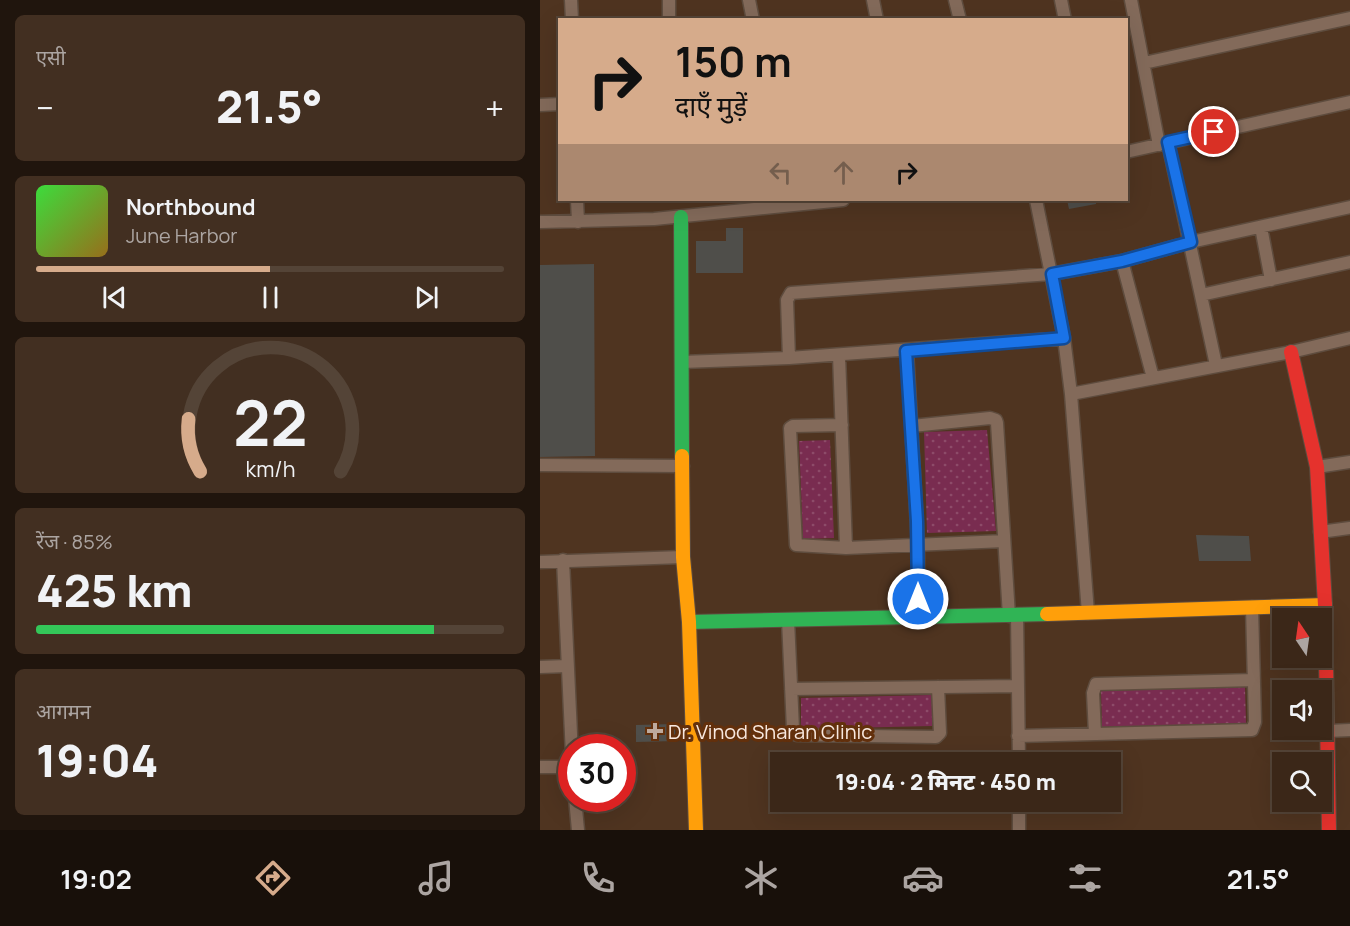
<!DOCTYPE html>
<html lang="hi">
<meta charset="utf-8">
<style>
:root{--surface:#3b2718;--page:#422f21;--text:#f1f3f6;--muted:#aca5a2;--line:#544437;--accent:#d6ab8b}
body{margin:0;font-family:Manrope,"Noto Sans Devanagari",sans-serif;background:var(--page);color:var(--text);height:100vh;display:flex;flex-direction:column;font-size:22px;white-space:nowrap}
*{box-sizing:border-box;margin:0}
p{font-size:20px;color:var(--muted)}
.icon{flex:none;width:33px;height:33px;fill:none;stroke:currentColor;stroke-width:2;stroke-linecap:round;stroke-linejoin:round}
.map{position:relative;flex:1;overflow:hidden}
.drawer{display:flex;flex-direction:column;gap:15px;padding:15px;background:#20150d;width:540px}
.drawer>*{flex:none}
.hud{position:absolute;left:18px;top:18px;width:570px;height:183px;border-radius:0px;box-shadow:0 6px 24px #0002,0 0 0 2px var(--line);background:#d6ab8b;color:#111;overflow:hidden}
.needle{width:39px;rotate:347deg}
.controls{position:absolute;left:732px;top:608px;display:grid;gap:12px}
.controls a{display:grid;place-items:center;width:60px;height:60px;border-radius:0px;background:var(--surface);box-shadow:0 6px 24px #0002,0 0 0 2px var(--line);font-size:30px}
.speed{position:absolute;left:18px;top:734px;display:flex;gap:12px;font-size:30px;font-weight:700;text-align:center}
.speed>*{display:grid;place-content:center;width:78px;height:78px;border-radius:50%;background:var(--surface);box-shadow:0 6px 24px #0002,0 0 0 2px var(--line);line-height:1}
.speed .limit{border:9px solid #d22;background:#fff;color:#111}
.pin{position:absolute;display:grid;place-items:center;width:51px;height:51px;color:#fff;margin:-26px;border:3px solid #fff;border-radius:50%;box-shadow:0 2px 6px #0007}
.me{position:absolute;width:66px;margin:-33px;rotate:0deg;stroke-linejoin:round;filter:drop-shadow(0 0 4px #0008)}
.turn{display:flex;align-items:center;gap:21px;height:126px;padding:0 18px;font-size:27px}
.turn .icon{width:78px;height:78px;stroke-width:2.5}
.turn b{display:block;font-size:42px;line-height:51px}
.lanes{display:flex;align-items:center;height:57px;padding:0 18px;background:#0003;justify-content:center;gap:30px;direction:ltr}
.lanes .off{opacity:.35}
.big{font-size:45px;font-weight:800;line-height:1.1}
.drawer .card{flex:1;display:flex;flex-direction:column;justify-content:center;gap:9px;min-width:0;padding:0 21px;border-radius:9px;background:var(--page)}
.drawer .dial{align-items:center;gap:0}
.dial svg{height:156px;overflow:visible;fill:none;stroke:var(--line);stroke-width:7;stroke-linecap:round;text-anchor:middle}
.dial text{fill:var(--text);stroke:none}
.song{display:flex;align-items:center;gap:18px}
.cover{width:72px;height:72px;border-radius:9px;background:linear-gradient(135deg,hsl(120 70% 55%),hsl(40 70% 35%))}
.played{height:6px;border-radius:3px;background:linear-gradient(90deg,var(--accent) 50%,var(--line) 50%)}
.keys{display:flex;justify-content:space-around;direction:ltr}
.heat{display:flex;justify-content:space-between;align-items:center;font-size:33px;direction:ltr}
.charge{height:9px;border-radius:4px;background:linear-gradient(90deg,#34c759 85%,var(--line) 0)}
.trip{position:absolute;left:230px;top:752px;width:351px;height:60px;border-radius:0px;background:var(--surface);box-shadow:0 6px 24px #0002,0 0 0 2px var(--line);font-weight:800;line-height:60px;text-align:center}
.menu{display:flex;height:96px;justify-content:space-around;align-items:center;background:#18100a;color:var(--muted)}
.menu .icon{width:42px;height:42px}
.menu .current{color:var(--accent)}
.menu b{font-size:27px;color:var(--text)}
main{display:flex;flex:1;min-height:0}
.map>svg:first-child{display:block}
.green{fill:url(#green-dots)}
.building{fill:#4f4e4a}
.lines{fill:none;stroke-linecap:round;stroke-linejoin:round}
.street-casing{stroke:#5e4c3e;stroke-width:15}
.fast-casing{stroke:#5e4c3e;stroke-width:16}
.slow-casing{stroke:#5e4c3e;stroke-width:16}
.jam-casing{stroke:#5e4c3e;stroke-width:16}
.street{stroke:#836a5a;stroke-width:12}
.fast{stroke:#30b455;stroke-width:14}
.slow{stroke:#ff9f0a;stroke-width:14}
.jam{stroke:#e5322d;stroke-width:14}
.route-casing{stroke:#114b97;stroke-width:15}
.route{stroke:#1a73e8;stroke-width:10}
.poi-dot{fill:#beaa9d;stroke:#63300c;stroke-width:2}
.labels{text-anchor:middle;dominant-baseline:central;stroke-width:6;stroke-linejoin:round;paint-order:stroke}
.poi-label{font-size:20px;fill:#f9e9e0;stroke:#63300c;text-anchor:start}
</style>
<main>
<section class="drawer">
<div class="card"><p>एसी</p>
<div class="heat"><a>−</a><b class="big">21.5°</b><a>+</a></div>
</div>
<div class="card">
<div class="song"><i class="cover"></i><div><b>Northbound</b><p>June Harbor</p></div></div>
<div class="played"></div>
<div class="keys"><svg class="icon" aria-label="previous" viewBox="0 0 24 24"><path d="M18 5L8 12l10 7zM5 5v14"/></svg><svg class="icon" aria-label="pause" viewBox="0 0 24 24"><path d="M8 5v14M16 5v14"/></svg><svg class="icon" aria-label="next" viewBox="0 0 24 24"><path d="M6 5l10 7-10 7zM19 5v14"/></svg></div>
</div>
<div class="card dial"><svg viewBox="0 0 100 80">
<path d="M14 69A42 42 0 1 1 86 69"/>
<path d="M14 69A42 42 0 0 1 8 42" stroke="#d6ab8b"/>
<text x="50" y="56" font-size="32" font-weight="700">22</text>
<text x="50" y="72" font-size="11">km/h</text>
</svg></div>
<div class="card"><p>रेंज · 85%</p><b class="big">425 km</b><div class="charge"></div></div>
<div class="card"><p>आगमन</p><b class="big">19:04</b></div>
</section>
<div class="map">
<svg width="810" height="830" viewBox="0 0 810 830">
<defs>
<pattern id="green-dots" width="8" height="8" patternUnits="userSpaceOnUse" patternTransform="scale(1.5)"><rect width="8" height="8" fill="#792c50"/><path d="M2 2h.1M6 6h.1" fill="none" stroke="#8d4b69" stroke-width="1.8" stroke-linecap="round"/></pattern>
</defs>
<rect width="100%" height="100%" fill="#4f3420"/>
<!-- green -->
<path class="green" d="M 447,430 L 456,531 L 387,533 L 384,432 Z
M 290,440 L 294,538 L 263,539 L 259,441 Z
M 705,687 L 706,723 L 562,727 L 561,691 Z
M 392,695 L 392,726 L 261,729 L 261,698 Z"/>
<!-- building -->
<path class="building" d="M 527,200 L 556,200 L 556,204 L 529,209 Z
M 186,228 L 203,228 L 203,273 L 156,273 L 156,241 L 186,241 Z
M 54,264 L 55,456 L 0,457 L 0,265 Z
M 656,535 L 709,536 L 711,561 L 659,561 Z
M 135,724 L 135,741 L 96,742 L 96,725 Z"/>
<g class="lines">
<defs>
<path id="street" d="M 31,0 L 32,20
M 209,0 L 213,20
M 333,0 L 337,20
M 415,0 L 420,20
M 521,0 L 525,20
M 591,0 L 619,145
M 129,20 L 129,0
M 604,63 L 810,18
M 0,105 L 20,104
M 628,143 L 676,365
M 586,152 L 810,102
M 37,200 L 38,222
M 496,200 L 524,338 L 531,394 L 548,613
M 0,222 L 114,219 L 303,200
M 721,227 L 731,280
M 661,295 L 810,262
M 367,351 L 378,545 L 378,617
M 299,355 L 306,548
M 249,358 L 247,300 L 251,293 L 511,274 L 582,261
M 142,362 L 249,358 L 524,338
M 613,378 L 582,261 L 651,242 L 810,207
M 531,394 L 751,352 L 810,338
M 302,425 L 253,426 L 250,428 L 256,545 L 306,548 L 464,541
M 372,426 L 450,418 L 456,420 L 457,423 L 469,616
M 0,465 L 143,466
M 777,467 L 810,462
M 780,532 L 810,528
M 23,560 L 32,756
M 0,562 L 143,557
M 477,615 L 479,762
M 248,620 L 253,729 L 257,735 L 396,737 L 400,733 L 398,687
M 0,667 L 27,666
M 251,689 L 478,686
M 788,731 L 810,730
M 555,734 L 553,693 L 556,684 L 714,680
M 478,736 L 712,730 L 715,722 L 712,607
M 0,767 L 32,767
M 35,798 L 38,830
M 479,801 L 479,830"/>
<path id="fast" d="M 141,217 L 142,456
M 149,622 L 507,614"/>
<path id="slow" d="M 142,456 L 143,557 L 149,622 L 156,830
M 507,614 L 785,605"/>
<path id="jam" d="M 751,352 L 777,467 L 785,605 L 789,830"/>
</defs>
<!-- street casing -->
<use href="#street" class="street-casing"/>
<!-- fast casing -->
<use href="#fast" class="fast-casing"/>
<!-- slow casing -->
<use href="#slow" class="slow-casing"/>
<!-- jam casing -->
<use href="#jam" class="jam-casing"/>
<!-- street -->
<use href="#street" class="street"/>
<!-- fast -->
<use href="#fast" class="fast"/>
<!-- slow -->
<use href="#slow" class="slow"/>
<!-- jam -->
<use href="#jam" class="jam"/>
</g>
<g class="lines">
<defs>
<path id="route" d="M 378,599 L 377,521 L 366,351 L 524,338 L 512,274 L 582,261 L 651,242 L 628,142 L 674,132"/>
</defs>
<!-- route casing -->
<use href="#route" class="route-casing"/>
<!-- route -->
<use href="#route" class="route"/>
</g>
<!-- markers -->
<path class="poi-dot" d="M112 722h6v6h6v6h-6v6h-6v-6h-6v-6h6z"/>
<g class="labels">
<!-- poi labels -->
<g class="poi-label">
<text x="128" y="731">Dr. Vinod Sharan Clinic</text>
</g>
</g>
</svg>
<div class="controls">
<a><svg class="needle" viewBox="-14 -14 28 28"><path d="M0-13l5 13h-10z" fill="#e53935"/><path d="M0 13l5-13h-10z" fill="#aca5a2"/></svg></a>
<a><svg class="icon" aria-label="sound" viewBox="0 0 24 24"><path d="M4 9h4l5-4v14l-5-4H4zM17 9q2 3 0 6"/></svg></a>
<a><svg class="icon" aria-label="search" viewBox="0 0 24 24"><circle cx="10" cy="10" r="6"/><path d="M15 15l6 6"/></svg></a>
</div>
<div class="speed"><div class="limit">30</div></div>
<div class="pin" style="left:674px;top:132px;background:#d93025"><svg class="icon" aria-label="arrive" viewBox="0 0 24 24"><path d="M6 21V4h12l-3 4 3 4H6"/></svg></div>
<svg class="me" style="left:378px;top:599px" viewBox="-20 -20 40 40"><circle r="17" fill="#1a73e8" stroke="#fff" stroke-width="3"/><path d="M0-11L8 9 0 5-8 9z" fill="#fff"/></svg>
<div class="trip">19:04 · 2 मिनट · 450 m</div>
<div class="hud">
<div class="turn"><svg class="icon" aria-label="right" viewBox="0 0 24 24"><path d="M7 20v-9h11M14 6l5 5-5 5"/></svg><div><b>150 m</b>दाएँ मुड़ें</div></div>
<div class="lanes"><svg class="icon off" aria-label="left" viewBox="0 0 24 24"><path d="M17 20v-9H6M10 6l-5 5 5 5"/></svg><svg class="icon off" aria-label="ahead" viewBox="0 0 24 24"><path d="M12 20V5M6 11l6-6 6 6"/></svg><svg class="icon" aria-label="right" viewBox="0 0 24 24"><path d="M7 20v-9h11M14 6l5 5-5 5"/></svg></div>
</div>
</div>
</main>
<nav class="menu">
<b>19:02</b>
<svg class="icon current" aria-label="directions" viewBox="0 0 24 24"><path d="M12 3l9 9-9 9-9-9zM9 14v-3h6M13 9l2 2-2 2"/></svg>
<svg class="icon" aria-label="music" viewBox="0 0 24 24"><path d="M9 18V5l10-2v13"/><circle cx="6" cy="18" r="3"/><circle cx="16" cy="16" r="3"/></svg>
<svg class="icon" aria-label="phone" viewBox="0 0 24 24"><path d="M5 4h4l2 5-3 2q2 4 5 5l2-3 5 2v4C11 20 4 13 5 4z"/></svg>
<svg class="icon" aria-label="climate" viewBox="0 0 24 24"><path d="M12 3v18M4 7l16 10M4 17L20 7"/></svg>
<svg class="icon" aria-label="car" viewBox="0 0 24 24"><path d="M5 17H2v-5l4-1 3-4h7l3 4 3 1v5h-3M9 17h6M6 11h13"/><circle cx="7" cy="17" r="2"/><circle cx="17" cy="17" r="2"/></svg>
<svg class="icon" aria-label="filters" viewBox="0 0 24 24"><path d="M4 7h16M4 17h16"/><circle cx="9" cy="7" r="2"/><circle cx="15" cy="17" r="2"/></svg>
<b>21.5°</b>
</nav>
